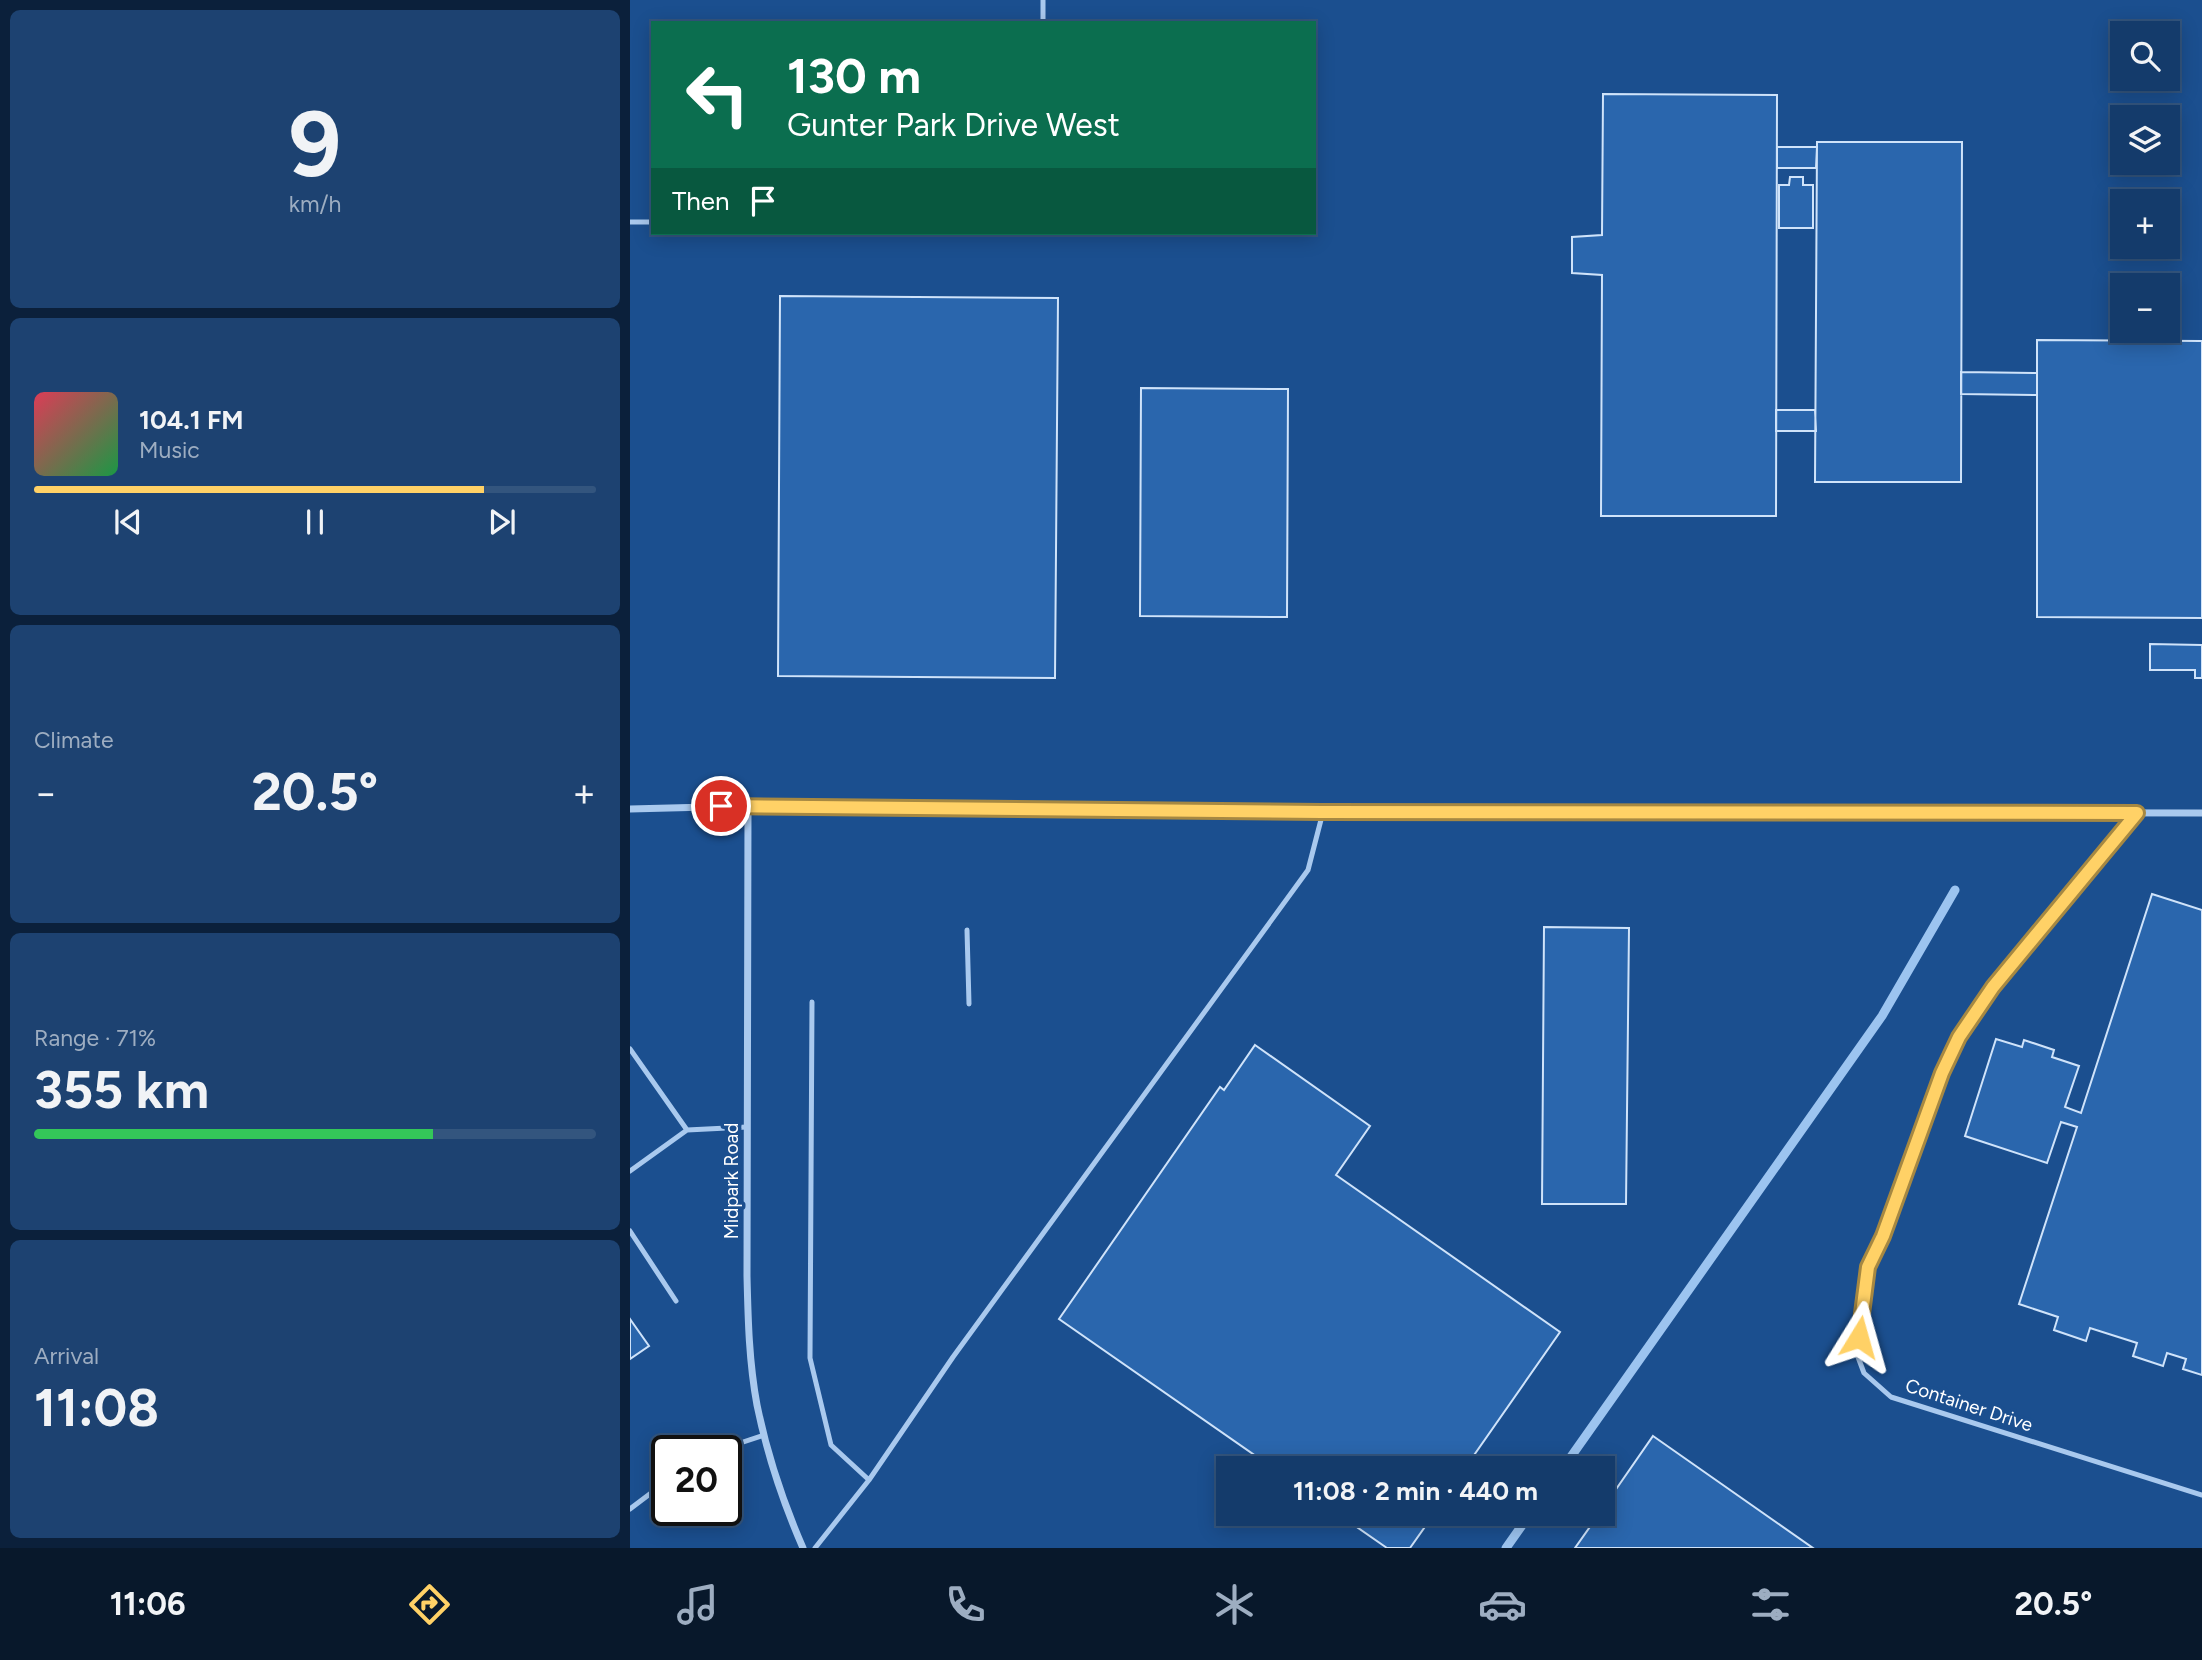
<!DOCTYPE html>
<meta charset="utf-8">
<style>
:root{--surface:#143b6b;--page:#1d4271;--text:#f1f3f6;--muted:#9dadc1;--line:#33557e;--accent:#ffd166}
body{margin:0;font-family:Figtree,sans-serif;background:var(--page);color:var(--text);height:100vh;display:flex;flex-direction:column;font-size:26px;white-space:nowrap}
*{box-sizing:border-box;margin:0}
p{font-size:23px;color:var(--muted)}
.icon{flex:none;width:38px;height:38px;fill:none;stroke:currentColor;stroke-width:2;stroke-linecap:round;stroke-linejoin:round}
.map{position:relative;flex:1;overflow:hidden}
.side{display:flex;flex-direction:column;gap:10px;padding:10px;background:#0b203b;width:630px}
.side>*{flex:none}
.hud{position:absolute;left:21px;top:21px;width:665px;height:214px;border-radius:0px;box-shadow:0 4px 18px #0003,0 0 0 2px var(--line);background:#0b6e4f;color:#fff;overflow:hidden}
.tools{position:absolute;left:1480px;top:21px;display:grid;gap:14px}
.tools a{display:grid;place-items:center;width:70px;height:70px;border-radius:0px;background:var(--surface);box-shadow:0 4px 18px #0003,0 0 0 2px var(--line);font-size:35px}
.speed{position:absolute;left:21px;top:1435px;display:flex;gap:14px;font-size:35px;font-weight:700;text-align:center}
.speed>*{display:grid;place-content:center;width:91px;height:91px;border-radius:50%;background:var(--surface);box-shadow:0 4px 18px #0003,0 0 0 2px var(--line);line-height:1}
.speed .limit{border:4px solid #111;border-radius:10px;background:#fff;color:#111}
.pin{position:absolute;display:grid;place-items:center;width:60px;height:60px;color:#fff;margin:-30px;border:4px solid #fff;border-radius:50%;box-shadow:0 2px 7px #0007}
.me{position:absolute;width:77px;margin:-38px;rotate:8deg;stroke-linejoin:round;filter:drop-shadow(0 0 5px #0008)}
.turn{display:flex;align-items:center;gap:24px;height:147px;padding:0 21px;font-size:32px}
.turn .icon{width:91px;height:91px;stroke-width:2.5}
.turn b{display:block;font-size:49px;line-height:60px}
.then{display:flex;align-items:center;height:66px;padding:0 21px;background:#0003;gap:14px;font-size:26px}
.big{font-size:52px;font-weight:700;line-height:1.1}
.side .widget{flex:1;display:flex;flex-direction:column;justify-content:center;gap:10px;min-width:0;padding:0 24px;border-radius:10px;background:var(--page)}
.side .dial{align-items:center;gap:0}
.dial b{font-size:91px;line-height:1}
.song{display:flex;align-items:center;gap:21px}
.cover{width:84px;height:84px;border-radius:10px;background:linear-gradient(135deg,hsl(350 70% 55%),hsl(140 70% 35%))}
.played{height:7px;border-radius:4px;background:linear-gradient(90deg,var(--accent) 80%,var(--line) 80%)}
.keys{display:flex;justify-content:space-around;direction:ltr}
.heat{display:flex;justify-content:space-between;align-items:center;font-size:38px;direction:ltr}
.charge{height:10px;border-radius:5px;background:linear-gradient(90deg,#34c759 71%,var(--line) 0)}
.trip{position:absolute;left:586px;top:1456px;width:399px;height:70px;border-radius:0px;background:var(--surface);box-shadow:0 4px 18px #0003,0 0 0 2px var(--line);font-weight:700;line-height:70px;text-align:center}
.tab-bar{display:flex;height:112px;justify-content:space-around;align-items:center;background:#08182b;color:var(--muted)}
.tab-bar .icon{width:49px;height:49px}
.tab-bar .on{color:var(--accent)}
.tab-bar b{font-size:32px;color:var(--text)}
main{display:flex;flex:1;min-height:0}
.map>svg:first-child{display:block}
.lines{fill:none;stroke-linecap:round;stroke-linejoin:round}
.stream{stroke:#9cc4f0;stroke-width:9}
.building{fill:#2a66ad;stroke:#cfe3fa;stroke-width:2}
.lane{stroke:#a9c9ee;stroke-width:5}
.street{stroke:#a9c9ee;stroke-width:7}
.route-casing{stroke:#a68842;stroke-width:18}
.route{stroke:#ffd166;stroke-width:12}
.labels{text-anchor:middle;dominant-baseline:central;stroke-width:7;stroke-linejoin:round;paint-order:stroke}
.street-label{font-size:19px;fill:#fff;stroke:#1b4f8f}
</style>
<main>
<section class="side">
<div class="widget dial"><b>9</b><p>km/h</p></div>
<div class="widget">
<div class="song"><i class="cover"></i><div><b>104.1 FM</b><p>Music</p></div></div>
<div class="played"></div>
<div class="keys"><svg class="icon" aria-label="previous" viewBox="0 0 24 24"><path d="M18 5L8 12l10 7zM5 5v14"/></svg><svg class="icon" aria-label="pause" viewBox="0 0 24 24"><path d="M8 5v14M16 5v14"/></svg><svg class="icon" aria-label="next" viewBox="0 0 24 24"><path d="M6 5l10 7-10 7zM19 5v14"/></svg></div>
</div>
<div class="widget"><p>Climate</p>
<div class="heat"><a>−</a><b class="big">20.5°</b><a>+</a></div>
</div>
<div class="widget"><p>Range · 71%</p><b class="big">355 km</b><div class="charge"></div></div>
<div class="widget"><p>Arrival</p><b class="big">11:08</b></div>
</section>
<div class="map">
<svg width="1572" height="1548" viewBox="0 0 1572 1548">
<rect width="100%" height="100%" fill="#1b4f8f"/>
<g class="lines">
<!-- stream -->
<path class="stream" d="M 933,1468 L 1252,1016 L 1325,890
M 876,1548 L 900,1514"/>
</g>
<!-- building -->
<path class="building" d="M 973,94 L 1147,95 L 1146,516 L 971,516 L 972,275 L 942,273 L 942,237 L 972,235 Z
M 1187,142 L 1332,142 L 1331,482 L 1185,482 Z
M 1147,147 L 1187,147 L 1186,168 L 1147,168 Z
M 1160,177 L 1173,177 L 1173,185 L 1183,185 L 1183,228 L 1149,228 L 1149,185 L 1159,185 Z
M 150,296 L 428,298 L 425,678 L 148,676 Z
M 1407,340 L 1572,341 L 1572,618 L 1407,617 Z
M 1331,372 L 1407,373 L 1407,395 L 1331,394 Z
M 511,388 L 658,389 L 657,617 L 510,616 Z
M 1146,410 L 1185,410 L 1186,431 L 1146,431 Z
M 1520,644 L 1572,645 L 1572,678 L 1565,678 L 1565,670 L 1520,670 Z
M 1522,894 L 1572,910 L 1572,1375 L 1553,1369 L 1556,1359 L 1537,1353 L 1533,1366 L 1503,1356 L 1507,1343 L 1460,1328 L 1456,1341 L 1424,1330 L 1428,1317 L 1389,1304 L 1447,1127 L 1431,1122 L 1417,1163 L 1335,1136 L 1366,1039 L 1392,1047 L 1394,1040 L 1424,1050 L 1422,1057 L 1449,1066 L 1435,1107 L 1451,1113 Z
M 914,927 L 999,928 L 996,1204 L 912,1204 Z
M 625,1045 L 740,1126 L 706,1175 L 930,1332 L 835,1468 L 643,1468 L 429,1319 L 590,1087 L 594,1090 Z
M 0,1319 L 19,1346 L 0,1359 Z
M 1023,1436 L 1183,1548 L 945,1548 L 969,1514 L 973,1514 L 973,1508 Z
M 708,1514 L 804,1514 L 780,1548 L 757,1548 Z"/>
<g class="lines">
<!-- lane -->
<path class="lane" d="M 413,0 L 413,23
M 0,222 L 23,222
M 1506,813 L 1363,987 L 1329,1037 L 1312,1073 L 1253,1235 L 1238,1267 L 1229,1337 L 1228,1357 L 1234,1373 L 1261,1397 L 1572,1495
M 337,930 L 339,1004
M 182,1002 L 180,1358 L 201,1445 L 239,1480
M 0,1049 L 57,1130 L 117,1127
M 0,1171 L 57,1130
M 0,1231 L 46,1301
M 86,1451 L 134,1435
M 0,1509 L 37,1481
M 185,1548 L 239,1480 L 323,1357 L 678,870 L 693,812"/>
<!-- street -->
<path class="street" d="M 118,806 L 117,1276 C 118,1319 119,1362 127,1405 C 137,1454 153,1502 173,1548
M 0,809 L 118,806 L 693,812 L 1572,813"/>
</g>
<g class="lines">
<defs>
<path id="route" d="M 91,806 L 692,812 L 1507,813 L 1363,987 L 1329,1037 L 1312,1073 L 1253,1236 L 1238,1267 L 1229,1337"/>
</defs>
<!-- route casing -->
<use href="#route" class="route-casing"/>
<!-- route -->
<use href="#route" class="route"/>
</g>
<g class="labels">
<!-- street labels -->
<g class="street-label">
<text transform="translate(101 1181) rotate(-90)">Midpark Road</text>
<text transform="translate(1339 1405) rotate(18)">Container Drive</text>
</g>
</g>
</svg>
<div class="tools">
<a><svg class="icon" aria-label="search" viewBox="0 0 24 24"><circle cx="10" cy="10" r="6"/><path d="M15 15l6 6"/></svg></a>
<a><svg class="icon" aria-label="layers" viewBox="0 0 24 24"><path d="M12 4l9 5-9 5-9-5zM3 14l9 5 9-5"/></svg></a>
<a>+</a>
<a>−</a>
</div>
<div class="speed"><div class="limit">20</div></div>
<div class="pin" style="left:91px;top:806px;background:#d93025"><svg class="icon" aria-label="arrive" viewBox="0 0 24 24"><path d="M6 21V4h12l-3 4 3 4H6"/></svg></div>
<svg class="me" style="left:1229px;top:1337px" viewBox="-20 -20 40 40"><path d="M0-17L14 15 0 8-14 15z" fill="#ffd166" stroke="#fff" stroke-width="4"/></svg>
<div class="trip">11:08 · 2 min · 440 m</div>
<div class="hud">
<div class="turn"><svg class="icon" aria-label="left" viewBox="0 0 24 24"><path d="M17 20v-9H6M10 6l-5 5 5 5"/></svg><div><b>130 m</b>Gunter Park Drive West</div></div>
<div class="then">Then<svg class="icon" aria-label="arrive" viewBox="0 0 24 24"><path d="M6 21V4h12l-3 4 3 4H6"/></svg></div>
</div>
</div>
</main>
<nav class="tab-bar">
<b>11:06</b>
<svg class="icon on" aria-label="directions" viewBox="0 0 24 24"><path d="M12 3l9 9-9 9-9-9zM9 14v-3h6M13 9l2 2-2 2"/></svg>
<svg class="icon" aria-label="music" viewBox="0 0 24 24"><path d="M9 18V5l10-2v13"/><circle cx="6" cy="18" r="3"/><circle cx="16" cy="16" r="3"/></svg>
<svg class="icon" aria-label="phone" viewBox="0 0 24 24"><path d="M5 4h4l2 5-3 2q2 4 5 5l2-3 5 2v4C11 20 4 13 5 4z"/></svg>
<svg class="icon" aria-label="climate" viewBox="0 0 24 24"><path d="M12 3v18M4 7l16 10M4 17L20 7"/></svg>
<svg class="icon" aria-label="car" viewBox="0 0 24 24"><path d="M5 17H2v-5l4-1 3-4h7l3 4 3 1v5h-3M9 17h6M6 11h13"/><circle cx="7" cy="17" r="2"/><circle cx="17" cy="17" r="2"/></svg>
<svg class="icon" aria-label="filters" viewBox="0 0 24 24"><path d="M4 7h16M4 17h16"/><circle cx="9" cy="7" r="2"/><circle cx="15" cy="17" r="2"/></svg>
<b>20.5°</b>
</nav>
